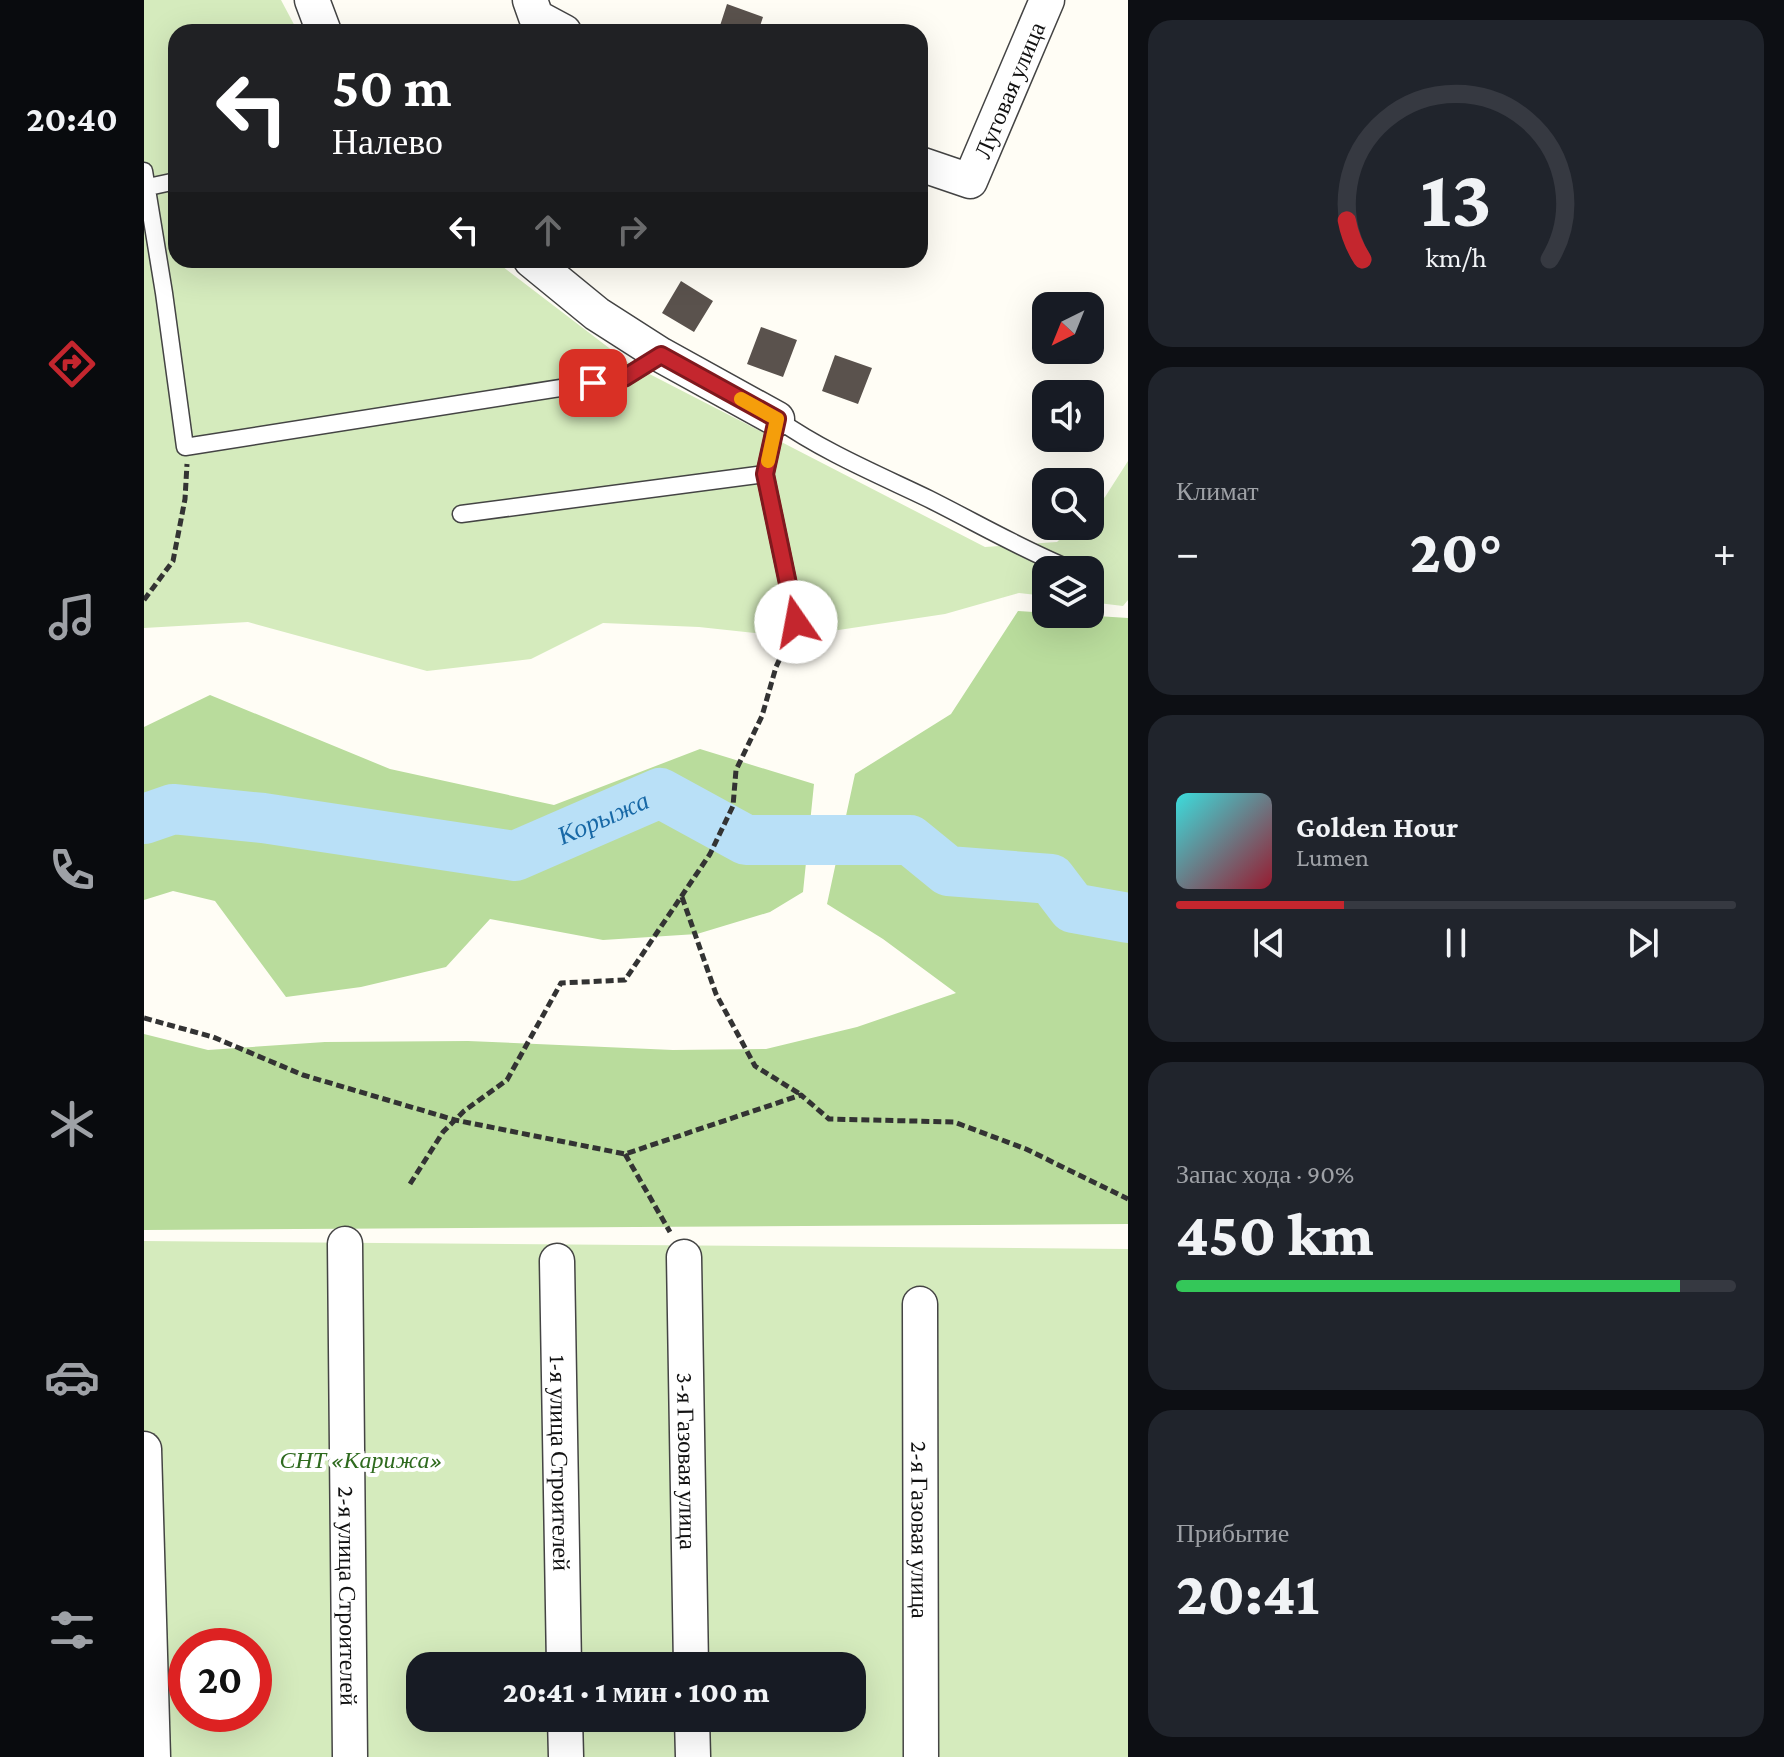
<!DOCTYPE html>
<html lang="ru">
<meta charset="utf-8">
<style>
:root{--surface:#171b24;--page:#20242c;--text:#f1f3f6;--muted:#9ea1a6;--line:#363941;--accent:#c4262e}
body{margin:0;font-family:"Crimson Pro",serif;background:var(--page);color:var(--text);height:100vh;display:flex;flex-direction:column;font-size:30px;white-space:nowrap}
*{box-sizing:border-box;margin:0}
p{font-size:26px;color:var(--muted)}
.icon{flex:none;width:44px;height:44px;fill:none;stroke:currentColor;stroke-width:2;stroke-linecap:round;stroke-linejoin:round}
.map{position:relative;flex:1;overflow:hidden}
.side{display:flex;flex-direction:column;gap:20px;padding:20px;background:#0d0f14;width:656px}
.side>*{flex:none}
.banner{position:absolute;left:24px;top:24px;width:760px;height:244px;border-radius:24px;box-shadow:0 8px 32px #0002;background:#202124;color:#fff;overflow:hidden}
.needle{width:52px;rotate:223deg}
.buttons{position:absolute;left:888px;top:292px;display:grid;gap:16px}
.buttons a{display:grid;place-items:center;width:72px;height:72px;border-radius:16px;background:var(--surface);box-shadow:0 8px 32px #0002;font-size:40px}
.speed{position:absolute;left:24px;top:1628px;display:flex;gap:16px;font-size:40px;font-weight:700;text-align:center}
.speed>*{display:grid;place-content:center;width:104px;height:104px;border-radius:50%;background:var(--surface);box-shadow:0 8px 32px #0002;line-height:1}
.speed .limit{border:12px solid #d22;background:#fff;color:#111}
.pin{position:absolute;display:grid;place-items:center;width:68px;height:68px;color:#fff;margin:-34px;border-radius:16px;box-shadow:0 4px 12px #0006}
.me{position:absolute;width:88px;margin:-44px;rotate:348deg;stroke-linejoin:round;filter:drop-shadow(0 0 6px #0008)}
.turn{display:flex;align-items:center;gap:28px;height:168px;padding:0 32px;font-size:36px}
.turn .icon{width:104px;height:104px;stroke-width:2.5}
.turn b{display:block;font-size:56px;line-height:68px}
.lanes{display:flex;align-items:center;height:76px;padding:0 32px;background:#0003;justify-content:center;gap:40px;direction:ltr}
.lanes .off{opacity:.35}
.big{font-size:60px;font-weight:800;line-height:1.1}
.side .widget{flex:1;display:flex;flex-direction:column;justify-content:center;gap:12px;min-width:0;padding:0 28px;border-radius:24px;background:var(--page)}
.side .dial{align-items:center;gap:0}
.dial svg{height:208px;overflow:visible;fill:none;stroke:var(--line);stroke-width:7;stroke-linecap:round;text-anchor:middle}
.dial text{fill:var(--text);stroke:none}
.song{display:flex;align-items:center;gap:24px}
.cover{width:96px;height:96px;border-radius:12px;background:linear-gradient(135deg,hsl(180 70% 55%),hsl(350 70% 35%))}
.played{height:8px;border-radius:4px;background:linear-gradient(90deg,var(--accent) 30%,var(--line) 30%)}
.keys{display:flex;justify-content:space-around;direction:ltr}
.heat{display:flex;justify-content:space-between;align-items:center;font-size:44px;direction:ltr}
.charge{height:12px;border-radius:6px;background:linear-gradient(90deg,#34c759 90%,var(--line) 0)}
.trip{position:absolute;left:262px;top:1652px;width:460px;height:80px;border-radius:24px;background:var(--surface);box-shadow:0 8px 32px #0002;font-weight:800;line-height:80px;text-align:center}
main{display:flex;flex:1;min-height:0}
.tab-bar{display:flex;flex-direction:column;width:144px;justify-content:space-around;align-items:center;background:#090b0e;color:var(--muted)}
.tab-bar .icon{width:56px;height:56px}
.tab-bar .active{color:var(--accent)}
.tab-bar b{font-size:36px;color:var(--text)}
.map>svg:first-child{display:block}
.green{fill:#d5ebbd;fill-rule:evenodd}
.forest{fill:#b9dc9c}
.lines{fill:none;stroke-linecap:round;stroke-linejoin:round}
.river{stroke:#b9e0f7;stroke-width:50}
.building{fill:#5a524d}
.service-casing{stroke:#444;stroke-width:19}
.minor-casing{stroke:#444;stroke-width:37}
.path{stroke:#333;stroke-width:5;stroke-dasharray:8 4;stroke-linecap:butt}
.service{stroke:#fff;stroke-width:16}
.minor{stroke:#fff;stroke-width:34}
.route-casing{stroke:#7f191e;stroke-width:20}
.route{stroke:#c4262e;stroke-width:14}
.slow{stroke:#f59e0b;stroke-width:14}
.labels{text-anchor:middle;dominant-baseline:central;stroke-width:8;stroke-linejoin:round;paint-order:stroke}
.street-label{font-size:24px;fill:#111;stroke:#fff}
.park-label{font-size:24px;font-style:italic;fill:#2f6b1f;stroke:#fff}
.water-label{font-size:26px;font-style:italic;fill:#1768a6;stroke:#fff}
</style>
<main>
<nav class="tab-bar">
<b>20:40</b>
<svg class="icon active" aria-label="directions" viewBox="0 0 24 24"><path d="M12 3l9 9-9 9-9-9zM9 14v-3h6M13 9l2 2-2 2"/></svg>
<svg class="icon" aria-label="music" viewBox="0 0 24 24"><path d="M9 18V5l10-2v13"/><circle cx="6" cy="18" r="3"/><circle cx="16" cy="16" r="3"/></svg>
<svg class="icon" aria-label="phone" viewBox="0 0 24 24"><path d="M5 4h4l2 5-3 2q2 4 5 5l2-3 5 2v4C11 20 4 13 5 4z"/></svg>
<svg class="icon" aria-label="climate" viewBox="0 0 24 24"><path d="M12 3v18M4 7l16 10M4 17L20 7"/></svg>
<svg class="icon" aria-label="car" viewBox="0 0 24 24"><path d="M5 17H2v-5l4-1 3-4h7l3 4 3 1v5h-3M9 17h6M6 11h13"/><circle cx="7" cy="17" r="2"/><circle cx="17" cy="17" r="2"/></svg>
<svg class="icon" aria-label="filters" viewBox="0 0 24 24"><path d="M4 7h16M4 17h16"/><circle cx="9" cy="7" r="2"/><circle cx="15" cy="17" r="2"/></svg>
</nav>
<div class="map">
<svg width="984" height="1757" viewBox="0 0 984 1757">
<rect width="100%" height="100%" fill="#fffdf5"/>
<!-- green -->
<path class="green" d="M 0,0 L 137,0 L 154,32 L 32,32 L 32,260 L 350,260 L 486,364 L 841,547 L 913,542 L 930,526 L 946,526 L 946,511 L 961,497 L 984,461 L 984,600 L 979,606 L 946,602 L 946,570 L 902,570 L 902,596 L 875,593 L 801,614 L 648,637 L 555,627 L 459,623 L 387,659 L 283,671 L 104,622 L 0,628 Z
M 0,1241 L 984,1249 L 984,1757 L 0,1757 ZM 42,1646 L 110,1646 L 110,1714 L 42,1714 ZM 276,1666 L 708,1666 L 708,1718 L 276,1718 Z"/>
<!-- forest -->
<path class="forest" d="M 874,611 L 984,618 L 984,1224 L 0,1230 L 0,1034 L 64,1050 L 181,1042 L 324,1041 L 529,1050 L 622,1049 L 713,1027 L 812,993 L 739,939 L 683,904 L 711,774 L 807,714 Z
M 66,695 L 246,769 L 410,805 L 556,749 L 670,784 L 659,892 L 626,912 L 553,934 L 459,940 L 346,919 L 302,967 L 217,987 L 142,997 L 71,901 L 29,891 L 0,900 L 0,727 Z"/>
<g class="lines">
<!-- river -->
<path class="river" id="s1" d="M 0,819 L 29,809 L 119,818 L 371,856 L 516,793 L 602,840 L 766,840 L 804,871 L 907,879 L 929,908 L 984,918"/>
</g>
<!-- building -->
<path class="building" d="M 583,4 L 619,17 L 614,32 L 574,32 Z
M 537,281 L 569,301 L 550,332 L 518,313 Z
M 617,327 L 653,340 L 639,377 L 603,364 Z
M 691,355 L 728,368 L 714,404 L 678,391 Z"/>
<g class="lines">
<defs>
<path id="service" d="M 0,171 L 20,293 L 41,447 L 480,378 L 517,355
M 0,188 L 32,181
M 621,474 L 652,622
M 317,514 L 621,474 L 633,419 C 680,452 733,474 785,499 C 833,523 879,550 929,570"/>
<g id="minor">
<path d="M 168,0 L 180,32"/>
<path d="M 386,0 L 392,17 L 420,32"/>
<path id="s2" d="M 776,164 L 826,181 L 903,0"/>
<path d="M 387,260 L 453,314 L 517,355 L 633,419"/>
<path id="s3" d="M 201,1244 L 206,1757"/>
<path id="s4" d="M 540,1257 L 547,1666"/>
<path id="s5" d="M 413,1261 L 420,1666"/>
<path id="s6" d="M 776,1304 L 777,1757"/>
<path d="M 0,1449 L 9,1757"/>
<path d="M 421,1718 L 422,1757"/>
<path d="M 548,1718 L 549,1757"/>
</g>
</defs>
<!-- service casing -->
<use href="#service" class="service-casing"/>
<!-- minor casing -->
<use href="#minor" class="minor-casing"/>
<!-- path -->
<path class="path" d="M 0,600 L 29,561 L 41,499 L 43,464
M 538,897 L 572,994 L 611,1066 L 656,1094
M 0,1018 L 69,1037 L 159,1075 L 311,1120 L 481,1154 L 657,1095 L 685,1119 L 810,1122 L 882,1149 L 984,1199
M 481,1154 L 526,1232
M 266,1184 L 299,1132 L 320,1111 L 363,1080 L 417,983 L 481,980 L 566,854 L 589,806 L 592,770 L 618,716 L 632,667 L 645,639"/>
<!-- service -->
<use href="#service" class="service"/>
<!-- minor -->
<use href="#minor" class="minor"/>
</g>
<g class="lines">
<defs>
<path id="route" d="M 449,383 L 480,378 L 517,355 L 633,419 L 621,474 L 652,622"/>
</defs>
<!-- route casing -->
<use href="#route" class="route-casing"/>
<!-- route -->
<use href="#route" class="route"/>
<!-- slow -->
<path class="slow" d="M 597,399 L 633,419 L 624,461"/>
</g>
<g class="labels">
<!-- street labels -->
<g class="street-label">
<text stroke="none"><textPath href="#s2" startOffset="152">Луговая улица</textPath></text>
<text stroke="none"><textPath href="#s4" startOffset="204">3-я Газовая улица</textPath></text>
<text stroke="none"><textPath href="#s5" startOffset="202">1-я улица Строителей</textPath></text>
<text stroke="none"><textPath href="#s6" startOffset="226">2-я Газовая улица</textPath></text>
<text stroke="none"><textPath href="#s3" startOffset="352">2-я улица Строителей</textPath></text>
</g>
<!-- park labels -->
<g class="park-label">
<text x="217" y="1459">СНТ «Карижа»</text>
</g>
<!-- water labels -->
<g class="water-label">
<text stroke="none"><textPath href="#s1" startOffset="472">Корыжа</textPath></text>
</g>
</g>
</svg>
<div class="buttons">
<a><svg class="needle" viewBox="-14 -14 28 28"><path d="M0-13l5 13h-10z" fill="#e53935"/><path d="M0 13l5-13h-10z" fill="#9ea1a6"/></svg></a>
<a><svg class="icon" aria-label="sound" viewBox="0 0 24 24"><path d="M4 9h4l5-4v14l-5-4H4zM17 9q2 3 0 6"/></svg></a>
<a><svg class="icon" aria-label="search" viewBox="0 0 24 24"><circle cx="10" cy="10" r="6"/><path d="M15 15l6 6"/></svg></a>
<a><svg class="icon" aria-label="layers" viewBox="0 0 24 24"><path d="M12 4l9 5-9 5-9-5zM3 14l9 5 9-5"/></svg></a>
</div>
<div class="speed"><div class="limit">20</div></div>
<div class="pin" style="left:449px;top:383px;background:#d93025"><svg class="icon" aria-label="arrive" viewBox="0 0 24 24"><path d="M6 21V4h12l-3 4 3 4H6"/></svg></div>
<svg class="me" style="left:652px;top:622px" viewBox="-20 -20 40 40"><circle r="19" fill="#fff"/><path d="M0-13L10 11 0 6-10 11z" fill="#c4262e"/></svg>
<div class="trip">20:41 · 1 мин · 100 m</div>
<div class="banner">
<div class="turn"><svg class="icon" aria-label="left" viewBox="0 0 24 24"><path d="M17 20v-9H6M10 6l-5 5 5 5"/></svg><div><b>50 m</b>Налево</div></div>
<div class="lanes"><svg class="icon" aria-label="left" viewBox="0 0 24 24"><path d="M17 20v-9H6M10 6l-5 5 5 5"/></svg><svg class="icon off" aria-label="ahead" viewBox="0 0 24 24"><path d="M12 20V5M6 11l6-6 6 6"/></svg><svg class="icon off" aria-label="right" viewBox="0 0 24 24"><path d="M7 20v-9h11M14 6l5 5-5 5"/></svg></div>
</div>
</div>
<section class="side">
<div class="widget dial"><svg viewBox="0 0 100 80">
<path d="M14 69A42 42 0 1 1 86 69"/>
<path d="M14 69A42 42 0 0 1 8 54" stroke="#c4262e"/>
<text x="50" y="56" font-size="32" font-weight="700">13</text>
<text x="50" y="72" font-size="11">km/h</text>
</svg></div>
<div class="widget"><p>Климат</p>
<div class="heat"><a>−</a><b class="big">20°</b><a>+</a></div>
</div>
<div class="widget">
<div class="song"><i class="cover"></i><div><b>Golden Hour</b><p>Lumen</p></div></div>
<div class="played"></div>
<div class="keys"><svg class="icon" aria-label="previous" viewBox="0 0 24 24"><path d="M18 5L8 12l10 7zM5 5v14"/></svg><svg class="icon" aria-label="pause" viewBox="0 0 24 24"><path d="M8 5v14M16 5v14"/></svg><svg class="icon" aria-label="next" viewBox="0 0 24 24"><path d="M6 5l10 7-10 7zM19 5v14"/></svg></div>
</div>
<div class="widget"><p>Запас хода · 90%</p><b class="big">450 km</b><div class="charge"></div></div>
<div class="widget"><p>Прибытие</p><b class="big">20:41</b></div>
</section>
</main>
